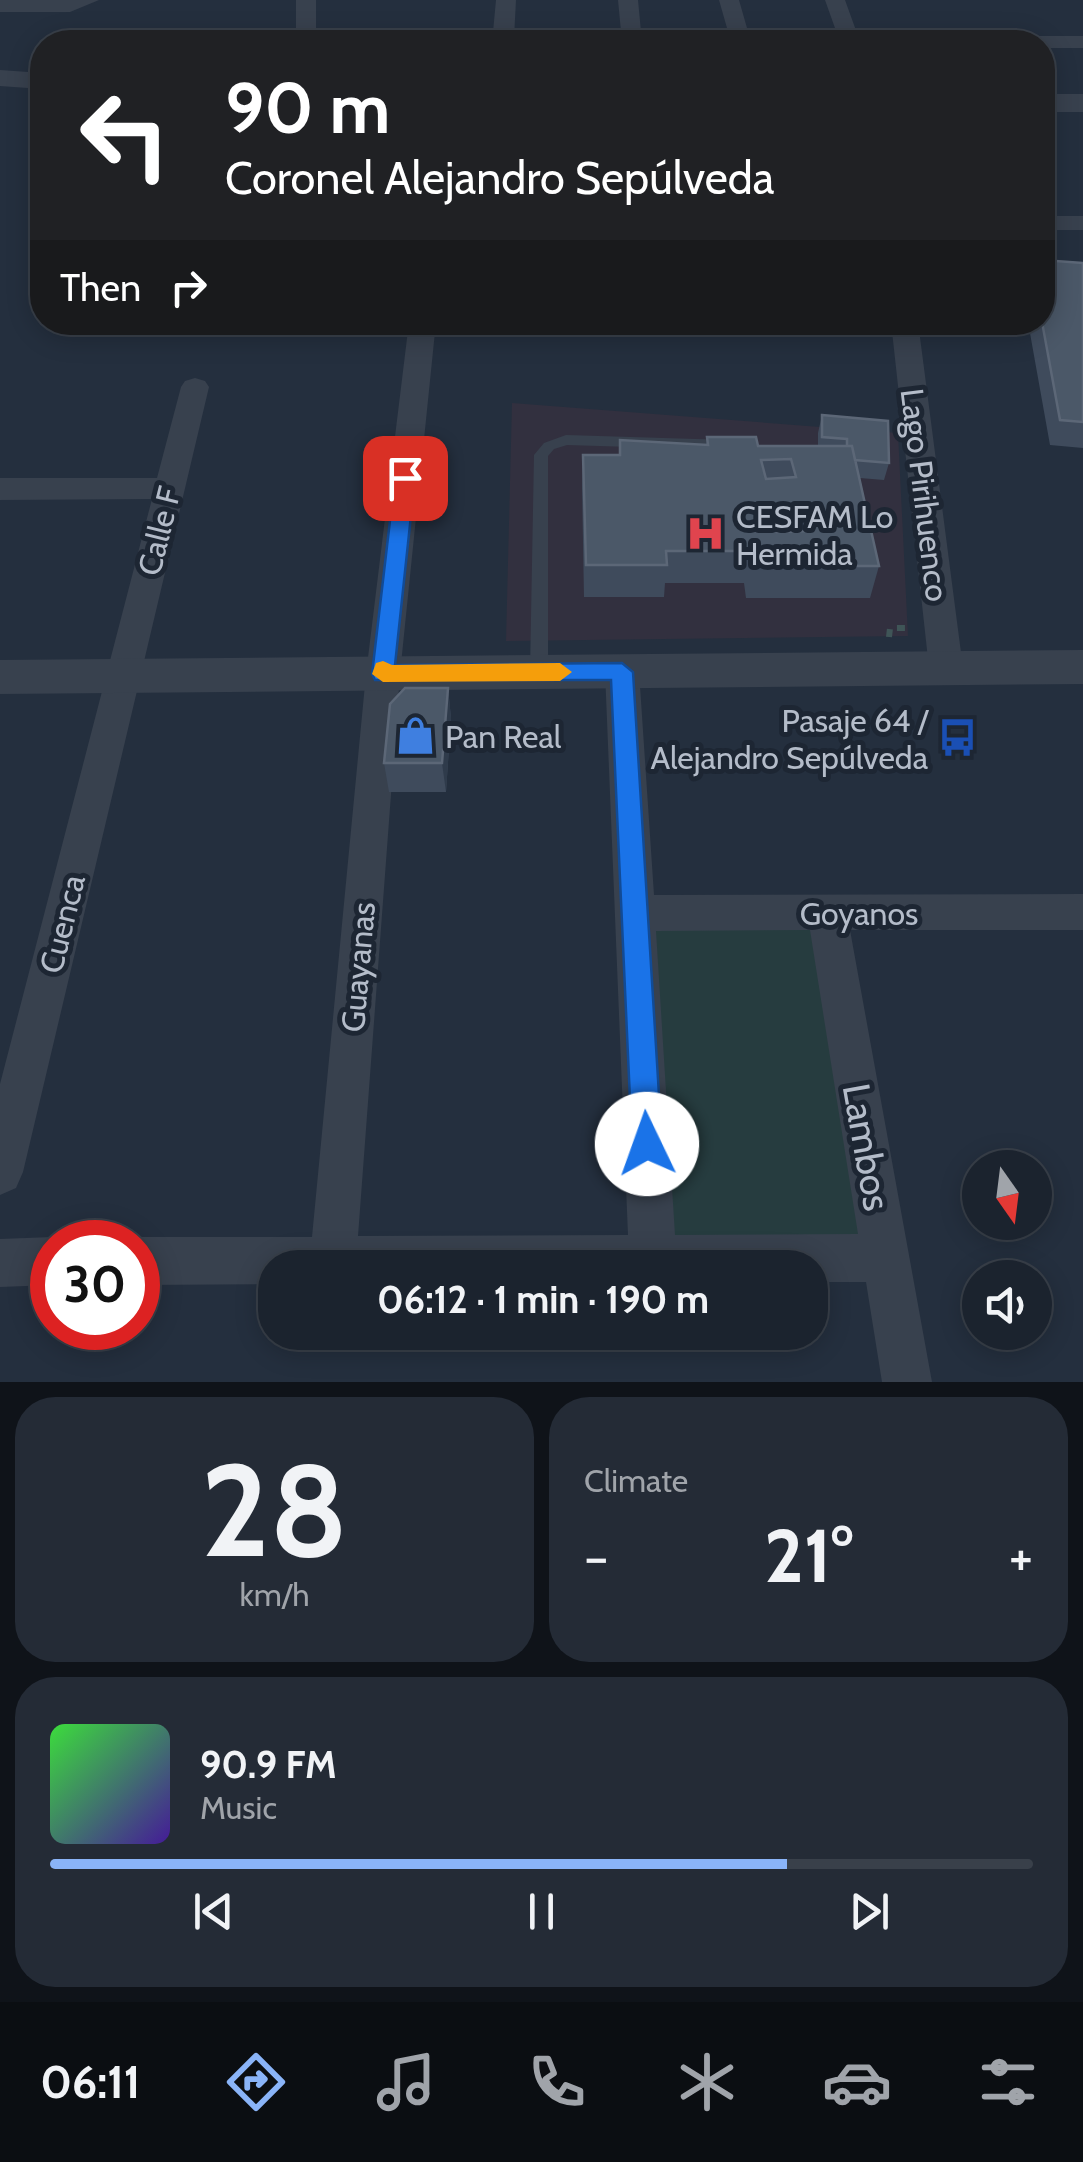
<!DOCTYPE html>
<meta charset="utf-8">
<style>
:root{--surface:#1b232e;--page:#242b36;--text:#f1f3f6;--muted:#a0a4aa;--line:#39404a;--accent:#8ab4f8}
body{margin:0;font-family:Cabin,sans-serif;background:var(--page);color:var(--text);height:100vh;display:flex;flex-direction:column;font-size:38px;white-space:nowrap}
*{box-sizing:border-box;margin:0}
p{font-size:32px;color:var(--muted)}
.icon{flex:none;width:55px;height:55px;fill:none;stroke:currentColor;stroke-width:2;stroke-linecap:round;stroke-linejoin:round}
.map{position:relative;height:1382px;overflow:hidden}
.panel{display:flex;flex-direction:column;gap:15px;padding:15px;background:#0f1319;flex:1}
.panel>*{flex:none}
.hud{position:absolute;left:30px;top:30px;width:1025px;height:305px;border-radius:40px;box-shadow:0 5px 25px #0003,0 0 0 2px var(--line);background:#202124;color:#fff;overflow:hidden}
.needle{width:65px;rotate:166deg}
.tools{position:absolute;left:962px;top:1150px;display:grid;gap:20px}
.tools a{display:grid;place-items:center;width:90px;height:90px;border-radius:50%;background:var(--surface);box-shadow:0 5px 25px #0003,0 0 0 2px var(--line);font-size:50px}
.speed{position:absolute;left:30px;top:1220px;display:flex;gap:20px;font-size:50px;font-weight:700;text-align:center}
.speed>*{display:grid;place-content:center;width:130px;height:130px;border-radius:50%;background:var(--surface);box-shadow:0 5px 25px #0003,0 0 0 2px var(--line);line-height:1}
.speed .limit{border:15px solid #d22;background:#fff;color:#111}
.pin{position:absolute;display:grid;place-items:center;width:85px;height:85px;color:#fff;margin:-42px;border-radius:20px;box-shadow:0 5px 15px #0006}
.me{position:absolute;width:110px;margin:-55px;rotate:357deg;stroke-linejoin:round;filter:drop-shadow(0 0 8px #0008)}
.turn{display:flex;align-items:center;gap:35px;height:210px;padding:0 30px;font-size:45px}
.turn .icon{width:130px;height:130px;stroke-width:2.5}
.turn b{display:block;font-size:70px;line-height:85px}
.then{display:flex;align-items:center;height:95px;padding:0 30px;background:#0003;gap:20px;font-size:38px}
.big{font-size:75px;font-weight:700;line-height:1.1}
.panel .card{flex:1;display:flex;flex-direction:column;justify-content:center;gap:15px;min-width:0;padding:0 35px;border-radius:40px;background:var(--page)}
.panel .dial{align-items:center;gap:0}
.dial b{font-size:130px;line-height:1}
.song{display:flex;align-items:center;gap:30px}
.cover{width:120px;height:120px;border-radius:15px;background:linear-gradient(135deg,hsl(120 70% 55%),hsl(260 70% 35%))}
.played{height:10px;border-radius:5px;background:linear-gradient(90deg,var(--accent) 75%,var(--line) 75%)}
.keys{display:flex;justify-content:space-around;direction:ltr}
.heat{display:flex;justify-content:space-between;align-items:center;font-size:55px;direction:ltr}
.panel .tiles{flex:1;display:grid;gap:15px;grid-template-columns:1fr 1fr}
.card:last-child{grid-column:span 2}
.trip{position:absolute;left:258px;top:1250px;width:570px;height:100px;border-radius:40px;background:var(--surface);box-shadow:0 5px 25px #0003,0 0 0 2px var(--line);font-weight:700;line-height:100px;text-align:center}
.menu{display:flex;height:160px;justify-content:space-around;align-items:center;background:#0b0e12;color:var(--muted)}
.menu .icon{width:70px;height:70px}
.menu .on{color:var(--accent)}
.menu b{font-size:45px;color:var(--text)}
.map>svg:first-child{display:block}
.medical{fill:#32303f}
.green{fill:#263c3f}
.lines{fill:none;stroke-linecap:round;stroke-linejoin:round}
.path{stroke:#3f5557;stroke-width:6;stroke-dasharray:8 8;stroke-linecap:butt}
.service{fill:#38414e;fill-rule:evenodd}
.minor{fill:#38414e;fill-rule:evenodd}
.tertiary{fill:#38414e;fill-rule:evenodd}
.wall{fill:#3f4b5c}
.shaded-wall{fill:#2f3b4b}
.building{fill:#4b5868;stroke:#5c6777;stroke-width:2.5;fill-rule:evenodd}
.route{fill:#1a73e8;stroke:#114b97;stroke-width:2.5}
.slow{fill:#f59e0b}
.labels{text-anchor:middle;dominant-baseline:central;stroke-width:10;stroke-linejoin:round;paint-order:stroke}
.street-label{font-size:32px;fill:#b4bcc9;stroke:#1d2633}
.poi-label{font-size:32px;fill:#b4bcc9;stroke:#1d2633;text-anchor:start}
.near-street-label{font-size:38px;fill:#b4bcc9;stroke:#1d2633}
</style>
<div class="map">
<svg width="1083" height="1382" viewBox="0 0 1083 1382">
<rect width="100%" height="100%" fill="#242f3e"/>
<!-- medical -->
<path class="medical" d="M 512,403 L 898,433 L 908,636 L 506,641 Z"/>
<!-- green -->
<path class="green" d="M 650,925 L 820,928 L 868,1242 L 660,1247 Z"/>
<g class="lines">
<!-- path -->
<path class="path" d="M 889,637 L 890,628 L 908,628"/>
<!-- service -->
<path class="service" d="M 566,435 L 729,440 L 736,445 L 729,450 L 567,445 L 554,449 L 548,456 L 548,672 L 545,677 L 533,677 L 530,672 L 534,455 L 544,443 Z"/>
<!-- minor -->
<path class="minor" d="M 0,0 L 99,0 L 70,12 L 0,12 Z
M 296,0 L 316,0 L 316,34 L 493,32 L 496,0 L 516,0 L 514,38 L 513,42 L 296,42 Z
M 618,0 L 638,0 L 642,42 L 622,42 Z
M 719,0 L 739,0 L 751,42 L 731,42 Z
M 825,0 L 845,0 L 858,36 L 1083,36 L 1083,48 L 1042,48 L 1042,42 L 840,42 Z
M 1042,216 L 1083,216 L 1083,230 L 1042,230 Z
M 409,322 L 436,322 L 400,674 L 358,1236 L 628,1235 L 605,671 L 610,661 L 622,658 L 634,661 L 639,671 L 654,895 L 1083,894 L 1083,930 L 850,930 L 932,1382 L 882,1382 L 866,1282 L 810,1282 L 810,1268 L 275,1268 L 275,1284 L 138,1285 L 138,1242 L 125,1242 L 138,1237 L 312,1237 L 366,674 ZM 810,930 L 858,1234 L 675,1235 L 656,931 Z
M 891,322 L 918,322 L 963,668 L 958,677 L 946,681 L 934,677 L 929,668 Z
M 195,378 L 205,381 L 209,387 L 23,1172 L 16,1188 L 0,1195 L 0,1084 L 152,499 L 0,500 L 0,478 L 157,478 L 181,387 L 185,381 Z
M 52,1237 L 65,1242 L 52,1242 L 52,1285 L 0,1287 L 0,1239 Z"/>
<!-- tertiary -->
<path class="tertiary" d="M 0,70 L 42,73 L 42,89 L 0,86 Z
M 1042,94 L 1083,94 L 1083,112 L 1042,112 Z
M 1083,650 L 1083,684 L 0,694 L 0,660 Z"/>
</g>
<!-- wall -->
<path class="wall" d="M 1083,263 L 1083,448 L 1050,445 L 1028,322 L 1042,322 Z
M 822,415 L 889,463 L 884,480 L 860,478 L 879,566 L 870,598 L 746,598 L 744,583 L 665,583 L 664,597 L 584,597 L 582,487 L 583,455 L 619,455 L 620,440 L 706,445 L 707,437 L 758,446 L 818,446 L 818,433 Z
M 448,688 L 451,718 L 446,792 L 389,792 L 384,763 Z"/>
<!-- shaded-wall -->
<path class="shaded-wall" d="M 448,688 L 451,718 L 446,792 L 442,763 Z"/>
<!-- building -->
<path class="building" d="M 1042,260 L 1083,263 L 1083,422 L 1060,420 L 1042,322 Z
M 822,415 L 888,421 L 889,463 L 855,460 L 852,446 L 847,446 L 847,439 L 822,437 Z
M 707,437 L 756,437 L 758,446 L 852,446 L 879,566 L 752,566 L 750,551 L 666,551 L 667,565 L 586,565 L 583,455 L 620,455 L 620,440 L 708,445 ZM 791,459 L 796,477 L 766,479 L 761,460 ZM 803,513 L 807,531 L 777,532 L 773,514 Z
M 405,688 L 448,688 L 442,763 L 384,763 L 390,704 Z"/>
<!-- route -->
<path class="route" d="M 405,472 L 415,478 L 395,665 L 622,663 L 633,672 L 662,1144 L 657,1154 L 647,1158 L 637,1154 L 632,1144 L 611,680 L 375,680 L 372,674 L 395,478 Z"/>
<!-- slow -->
<path class="slow" d="M 383,661 L 392,665 L 560,663 L 572,672 L 560,681 L 383,682 L 372,674 L 376,663 Z"/>
<!-- icons -->
<defs>
<symbol id="hospital-bare" viewBox="-9 -9 18 18"><path d="M-5-5h3v3.5h4V-5h3V5h-3V1.5h-4V5h-3Z" fill="#e0444e" stroke="#1d2633" stroke-width="2.5" paint-order="stroke"/></symbol>
<symbol id="shop-bare" viewBox="-9 -9 18 18"><path d="M-5-2.5h2.3a2.7 3.5 0 0 1 5.4 0H5L5.5 6h-11ZM-1.5-2.5h3a1.5 2.3 0 0 0-3 0Z" fill="#3f7fe0" stroke="#1d2633" stroke-width="2.5" paint-order="stroke"/></symbol>
<symbol id="bus-bare" viewBox="-9 -9 18 18"><path d="M-5-6H5V4H4V6H2V4H-2V6H-4V4H-5ZM-3.5-4V0h7V-4ZM-3.5 1.2v1.5H-2V1.2ZM2 1.2v1.5H3.5V1.2Z" fill="#1a4fb4" stroke="#1d2633" stroke-width="2.5" paint-order="stroke"/></symbol>
</defs>
<g fill-rule="evenodd">
<use href="#hospital-bare" x="678" y="506" width="55" height="55"/>
<use href="#shop-bare" x="388" y="708" width="55" height="55"/>
<use href="#bus-bare" x="930" y="710" width="55" height="55"/>
</g>
<g class="labels">
<!-- street labels -->
<g class="street-label">
<text transform="translate(925 495) rotate(83)">Lago Pirihuenco</text>
<text transform="translate(159 531) rotate(-76)">Calle F</text>
<text x="859" y="913">Goyanos</text>
<text transform="translate(62 924) rotate(-76)">Cuenca</text>
<text transform="translate(358 967) rotate(-85)">Guayanas</text>
</g>
<!-- poi labels -->
<g class="poi-label">
<text x="736" y="516">CESFAM Lo<tspan x="736" dy="37">Hermida</tspan></text>
<text x="928" y="720" text-anchor="end">Pasaje 64 /<tspan x="928" dy="37">Alejandro Sepúlveda</tspan></text>
<text x="445" y="736">Pan Real</text>
</g>
<!-- near-street labels -->
<g class="near-street-label">
<text transform="translate(867 1147) rotate(80)">Lambos</text>
</g>
</g>
</svg>
<div class="tools">
<a><svg class="needle" viewBox="-14 -14 28 28"><path d="M0-13l5 13h-10z" fill="#e53935"/><path d="M0 13l5-13h-10z" fill="#a0a4aa"/></svg></a>
<a><svg class="icon" aria-label="sound" viewBox="0 0 24 24"><path d="M4 9h4l5-4v14l-5-4H4zM17 9q2 3 0 6"/></svg></a>
</div>
<div class="speed"><div class="limit">30</div></div>
<div class="pin" style="left:405px;top:478px;background:#d93025"><svg class="icon" aria-label="arrive" viewBox="0 0 24 24"><path d="M6 21V4h12l-3 4 3 4H6"/></svg></div>
<svg class="me" style="left:647px;top:1144px" viewBox="-20 -20 40 40"><circle r="19" fill="#fff"/><path d="M0-13L10 11 0 6-10 11z" fill="#1a73e8"/></svg>
<div class="trip">06:12 · 1 min · 190 m</div>
<div class="hud">
<div class="turn"><svg class="icon" aria-label="left" viewBox="0 0 24 24"><path d="M17 20v-9H6M10 6l-5 5 5 5"/></svg><div><b>90 m</b>Coronel Alejandro Sepúlveda</div></div>
<div class="then">Then<svg class="icon" aria-label="right" viewBox="0 0 24 24"><path d="M7 20v-9h11M14 6l5 5-5 5"/></svg></div>
</div>
</div>
<section class="panel">
<div class="tiles">
<div class="card dial"><b>28</b><p>km/h</p></div>
<div class="card"><p>Climate</p>
<div class="heat"><a>−</a><b class="big">21°</b><a>+</a></div>
</div>
<div class="card">
<div class="song"><i class="cover"></i><div><b>90.9 FM</b><p>Music</p></div></div>
<div class="played"></div>
<div class="keys"><svg class="icon" aria-label="previous" viewBox="0 0 24 24"><path d="M18 5L8 12l10 7zM5 5v14"/></svg><svg class="icon" aria-label="pause" viewBox="0 0 24 24"><path d="M8 5v14M16 5v14"/></svg><svg class="icon" aria-label="next" viewBox="0 0 24 24"><path d="M6 5l10 7-10 7zM19 5v14"/></svg></div>
</div>
</div>
</section>
<nav class="menu">
<b>06:11</b>
<svg class="icon on" aria-label="directions" viewBox="0 0 24 24"><path d="M12 3l9 9-9 9-9-9zM9 14v-3h6M13 9l2 2-2 2"/></svg>
<svg class="icon" aria-label="music" viewBox="0 0 24 24"><path d="M9 18V5l10-2v13"/><circle cx="6" cy="18" r="3"/><circle cx="16" cy="16" r="3"/></svg>
<svg class="icon" aria-label="phone" viewBox="0 0 24 24"><path d="M5 4h4l2 5-3 2q2 4 5 5l2-3 5 2v4C11 20 4 13 5 4z"/></svg>
<svg class="icon" aria-label="climate" viewBox="0 0 24 24"><path d="M12 3v18M4 7l16 10M4 17L20 7"/></svg>
<svg class="icon" aria-label="car" viewBox="0 0 24 24"><path d="M5 17H2v-5l4-1 3-4h7l3 4 3 1v5h-3M9 17h6M6 11h13"/><circle cx="7" cy="17" r="2"/><circle cx="17" cy="17" r="2"/></svg>
<svg class="icon" aria-label="filters" viewBox="0 0 24 24"><path d="M4 7h16M4 17h16"/><circle cx="9" cy="7" r="2"/><circle cx="15" cy="17" r="2"/></svg>
</nav>
